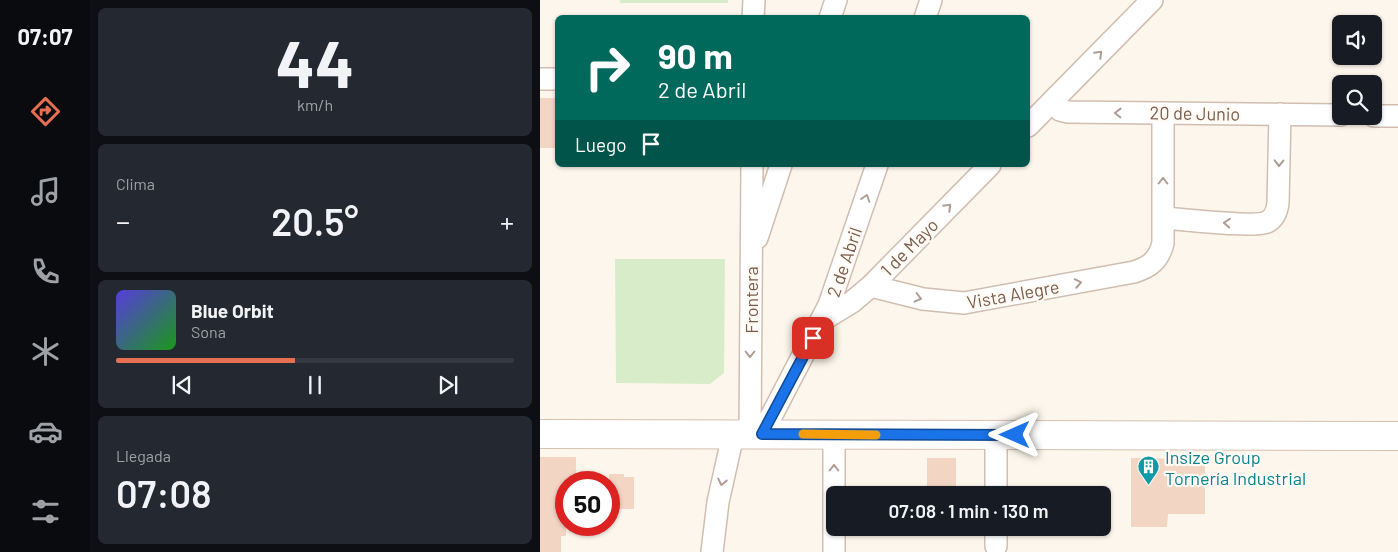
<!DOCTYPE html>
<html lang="es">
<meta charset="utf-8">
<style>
:root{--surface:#171b24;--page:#242831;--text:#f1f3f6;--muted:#9ea1a6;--line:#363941;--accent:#e76f51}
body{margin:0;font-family:Barlow,sans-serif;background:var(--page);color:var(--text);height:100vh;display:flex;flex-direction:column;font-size:19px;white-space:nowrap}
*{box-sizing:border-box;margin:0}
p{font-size:16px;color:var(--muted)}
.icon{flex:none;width:28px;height:28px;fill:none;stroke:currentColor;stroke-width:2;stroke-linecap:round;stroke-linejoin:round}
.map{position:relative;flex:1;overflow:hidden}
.drawer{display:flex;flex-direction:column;gap:8px;padding:8px;background:#0d0f14;width:450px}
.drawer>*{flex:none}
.top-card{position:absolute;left:15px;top:15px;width:475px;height:152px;border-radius:8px;box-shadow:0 1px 4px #0004;background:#00695c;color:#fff;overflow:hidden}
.controls{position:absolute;left:792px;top:15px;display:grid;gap:10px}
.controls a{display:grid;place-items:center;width:50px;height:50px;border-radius:8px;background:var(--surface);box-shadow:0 1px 4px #0004;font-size:25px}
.speed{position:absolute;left:15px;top:471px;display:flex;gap:10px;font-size:25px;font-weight:700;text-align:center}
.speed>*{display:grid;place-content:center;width:65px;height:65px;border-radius:50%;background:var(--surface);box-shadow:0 1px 4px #0004;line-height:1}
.speed .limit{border:8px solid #d22;background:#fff;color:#111}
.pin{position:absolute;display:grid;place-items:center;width:42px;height:42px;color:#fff;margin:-21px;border-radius:10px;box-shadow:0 2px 8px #0006}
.me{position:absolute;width:55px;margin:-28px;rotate:270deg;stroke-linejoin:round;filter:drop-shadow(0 0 4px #0008)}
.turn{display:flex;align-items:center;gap:18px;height:105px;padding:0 20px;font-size:22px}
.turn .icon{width:65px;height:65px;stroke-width:2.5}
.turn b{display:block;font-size:35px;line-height:42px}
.then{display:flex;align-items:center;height:48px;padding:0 20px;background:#0003;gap:10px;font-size:19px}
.big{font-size:38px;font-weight:600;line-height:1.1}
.drawer .tile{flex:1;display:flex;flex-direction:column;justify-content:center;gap:8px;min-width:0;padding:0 18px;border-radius:8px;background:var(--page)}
.drawer .dial{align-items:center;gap:0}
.dial b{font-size:65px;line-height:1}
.song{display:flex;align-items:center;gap:15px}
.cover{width:60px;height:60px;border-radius:8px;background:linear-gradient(135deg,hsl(250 70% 55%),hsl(120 70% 35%))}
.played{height:5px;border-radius:2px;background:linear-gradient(90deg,var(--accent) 45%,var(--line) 45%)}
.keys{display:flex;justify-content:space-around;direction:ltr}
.heat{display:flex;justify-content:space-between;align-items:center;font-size:28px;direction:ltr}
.trip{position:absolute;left:286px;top:486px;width:285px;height:50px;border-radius:8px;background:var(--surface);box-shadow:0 1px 4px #0004;font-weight:600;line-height:50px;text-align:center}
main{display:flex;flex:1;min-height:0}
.tabs{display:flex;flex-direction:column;width:90px;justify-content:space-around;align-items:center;background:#090b0e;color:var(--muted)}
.tabs .icon{width:35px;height:35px}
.tabs .current{color:var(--accent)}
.tabs b{font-size:22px;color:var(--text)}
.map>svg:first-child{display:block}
.green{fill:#d8ecc9}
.building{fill:#f3d5c3}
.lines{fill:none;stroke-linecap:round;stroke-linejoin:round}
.street-casing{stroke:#d1beb0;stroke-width:24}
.secondary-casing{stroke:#d6c0b0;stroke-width:30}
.street{stroke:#fff;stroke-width:21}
.secondary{stroke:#fff;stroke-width:28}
.oneway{stroke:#af9d94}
.route-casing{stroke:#114b97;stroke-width:12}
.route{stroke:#1a73e8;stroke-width:9}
.slow{stroke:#f59e0b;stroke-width:9}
.labels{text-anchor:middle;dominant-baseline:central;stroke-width:4.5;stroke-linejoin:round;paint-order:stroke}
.street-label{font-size:18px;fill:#7a5c4d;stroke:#fffaf3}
.culture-label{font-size:18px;fill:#0d838f;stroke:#fffaf3;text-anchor:start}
</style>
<main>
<nav class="tabs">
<b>07:07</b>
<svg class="icon current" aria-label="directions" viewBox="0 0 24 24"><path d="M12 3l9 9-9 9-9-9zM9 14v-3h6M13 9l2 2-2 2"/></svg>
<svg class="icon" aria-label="music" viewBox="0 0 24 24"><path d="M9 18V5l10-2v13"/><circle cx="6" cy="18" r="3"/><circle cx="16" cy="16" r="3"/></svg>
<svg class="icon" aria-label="phone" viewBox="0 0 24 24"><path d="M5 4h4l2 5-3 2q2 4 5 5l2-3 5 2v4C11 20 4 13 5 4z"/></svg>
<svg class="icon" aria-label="climate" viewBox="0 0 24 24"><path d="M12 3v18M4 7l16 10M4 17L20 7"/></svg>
<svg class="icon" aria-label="car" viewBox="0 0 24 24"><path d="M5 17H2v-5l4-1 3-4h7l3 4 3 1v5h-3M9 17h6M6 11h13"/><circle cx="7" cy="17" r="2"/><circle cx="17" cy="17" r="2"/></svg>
<svg class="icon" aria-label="filters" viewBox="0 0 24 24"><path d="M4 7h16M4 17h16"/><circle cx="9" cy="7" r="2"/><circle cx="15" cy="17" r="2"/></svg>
</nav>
<section class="drawer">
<div class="tile dial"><b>44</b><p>km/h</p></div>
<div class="tile"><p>Clima</p>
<div class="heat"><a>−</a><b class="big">20.5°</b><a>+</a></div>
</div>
<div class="tile">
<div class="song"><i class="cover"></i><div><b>Blue Orbit</b><p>Sona</p></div></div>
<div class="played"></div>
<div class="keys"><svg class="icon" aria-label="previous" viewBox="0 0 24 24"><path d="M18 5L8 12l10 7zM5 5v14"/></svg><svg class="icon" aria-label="pause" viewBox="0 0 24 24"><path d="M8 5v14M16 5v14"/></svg><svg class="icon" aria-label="next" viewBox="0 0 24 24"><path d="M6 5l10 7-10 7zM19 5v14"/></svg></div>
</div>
<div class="tile"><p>Llegada</p><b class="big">07:08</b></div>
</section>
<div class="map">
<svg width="858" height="552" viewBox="0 0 858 552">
<rect width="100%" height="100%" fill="#fdf6ec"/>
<!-- green -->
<path class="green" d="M 80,0 L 188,0 L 188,3 L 80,3 Z
M 75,259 L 185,259 L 184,373 L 170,384 L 76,383 Z"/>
<!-- building -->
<path class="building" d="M 0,98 L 18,98 L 18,148 L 0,148 Z
M 0,457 L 36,457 L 36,482 L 26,482 L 26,536 L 21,536 L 21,552 L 0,552 Z
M 387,458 L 416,458 L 416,495 L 387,495 Z
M 591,458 L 665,459 L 665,514 L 628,514 L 627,527 L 591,527 Z
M 69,474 L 84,474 L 84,477 L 94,477 L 94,509 L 69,509 Z"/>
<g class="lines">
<defs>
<path id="street" d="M 213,18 L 214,0
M 290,18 L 296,0
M 385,18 L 391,0
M 0,79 L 18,79
M 512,102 L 520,110 L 528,112 L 801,115
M 834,116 L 858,116
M 488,126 L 612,0
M 623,218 C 641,219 715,228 727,222 C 735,218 737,211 738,203 L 740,114
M 217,238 L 241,165
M 331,286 L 383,299 L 424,303 L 594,272 C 610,267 619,260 623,243 L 623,113
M 281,321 L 312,302 L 331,286 L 450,165
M 222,434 L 289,305 L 337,165
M 210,435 L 212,165
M 456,435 L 456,495
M 456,528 L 456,546
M 172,552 L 178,502 L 193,435
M 294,552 L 294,435"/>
<path id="secondary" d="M 0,434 L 858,436"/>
</defs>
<!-- street casing -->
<use href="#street" class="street-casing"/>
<!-- secondary casing -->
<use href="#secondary" class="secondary-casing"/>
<!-- street -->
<use href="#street" class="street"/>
<!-- secondary -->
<use href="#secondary" class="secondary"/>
</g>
<!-- one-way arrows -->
<defs><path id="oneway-chevron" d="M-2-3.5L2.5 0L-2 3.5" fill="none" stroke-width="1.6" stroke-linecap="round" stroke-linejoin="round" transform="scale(1.25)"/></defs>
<g class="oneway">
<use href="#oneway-chevron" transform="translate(559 54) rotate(-45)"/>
<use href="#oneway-chevron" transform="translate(578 113) rotate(-179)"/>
<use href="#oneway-chevron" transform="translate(739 163) rotate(91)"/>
<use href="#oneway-chevron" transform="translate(623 181) rotate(-90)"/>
<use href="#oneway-chevron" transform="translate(326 198) rotate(-72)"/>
<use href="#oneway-chevron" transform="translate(408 207) rotate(-45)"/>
<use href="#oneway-chevron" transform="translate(687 223) rotate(-176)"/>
<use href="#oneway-chevron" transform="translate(538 283) rotate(-11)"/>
<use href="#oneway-chevron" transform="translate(378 298) rotate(14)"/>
<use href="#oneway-chevron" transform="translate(210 354) rotate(90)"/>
<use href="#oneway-chevron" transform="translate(294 468) rotate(-90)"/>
<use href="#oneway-chevron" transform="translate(182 482) rotate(102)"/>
</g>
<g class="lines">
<defs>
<path id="route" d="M 273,338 L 222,434 L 475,435"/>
</defs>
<!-- route casing -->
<use href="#route" class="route-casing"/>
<!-- route -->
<use href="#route" class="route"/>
<!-- slow -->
<path class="slow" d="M 263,434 L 336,435"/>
</g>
<!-- icons -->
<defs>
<symbol id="building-pin" viewBox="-11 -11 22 30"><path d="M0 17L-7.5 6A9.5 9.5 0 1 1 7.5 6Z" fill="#0f9aa8" stroke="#fffaf3"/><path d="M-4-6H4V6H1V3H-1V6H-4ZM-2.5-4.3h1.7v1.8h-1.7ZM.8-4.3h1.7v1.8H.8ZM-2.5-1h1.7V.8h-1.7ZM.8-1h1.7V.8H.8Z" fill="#fff"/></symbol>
</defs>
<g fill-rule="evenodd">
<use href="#building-pin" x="596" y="454" width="25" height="34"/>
</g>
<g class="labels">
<!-- street labels -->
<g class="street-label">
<text transform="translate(655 113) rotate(1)">20 de Junio</text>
<text transform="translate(369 247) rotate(-45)">1 de Mayo</text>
<text transform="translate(304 262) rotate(-71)">2 de Abril</text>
<text transform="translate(473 294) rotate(-10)">Vista Alegre</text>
<text transform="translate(211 300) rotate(-90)">Frontera</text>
</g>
<!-- culture labels -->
<g class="culture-label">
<text x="625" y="457">Insize Group<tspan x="625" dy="21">Tornería Industrial</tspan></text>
</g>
</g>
</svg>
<div class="controls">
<a><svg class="icon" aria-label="sound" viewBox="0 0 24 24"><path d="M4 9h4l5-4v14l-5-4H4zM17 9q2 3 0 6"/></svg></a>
<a><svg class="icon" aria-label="search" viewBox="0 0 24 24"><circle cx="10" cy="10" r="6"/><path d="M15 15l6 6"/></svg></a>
</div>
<div class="speed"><div class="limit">50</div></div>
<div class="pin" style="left:273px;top:338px;background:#d93025"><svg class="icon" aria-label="arrive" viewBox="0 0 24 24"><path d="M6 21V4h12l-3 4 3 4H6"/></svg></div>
<svg class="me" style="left:475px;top:435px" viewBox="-20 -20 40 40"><path d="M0-17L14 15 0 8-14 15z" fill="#1a73e8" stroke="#fff" stroke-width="4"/></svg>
<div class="trip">07:08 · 1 min · 130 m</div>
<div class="top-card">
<div class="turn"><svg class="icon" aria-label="right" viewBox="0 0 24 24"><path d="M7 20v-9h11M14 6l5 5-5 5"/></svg><div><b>90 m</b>2 de Abril</div></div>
<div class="then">Luego<svg class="icon" aria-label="arrive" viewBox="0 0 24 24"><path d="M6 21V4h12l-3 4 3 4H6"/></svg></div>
</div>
</div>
</main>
